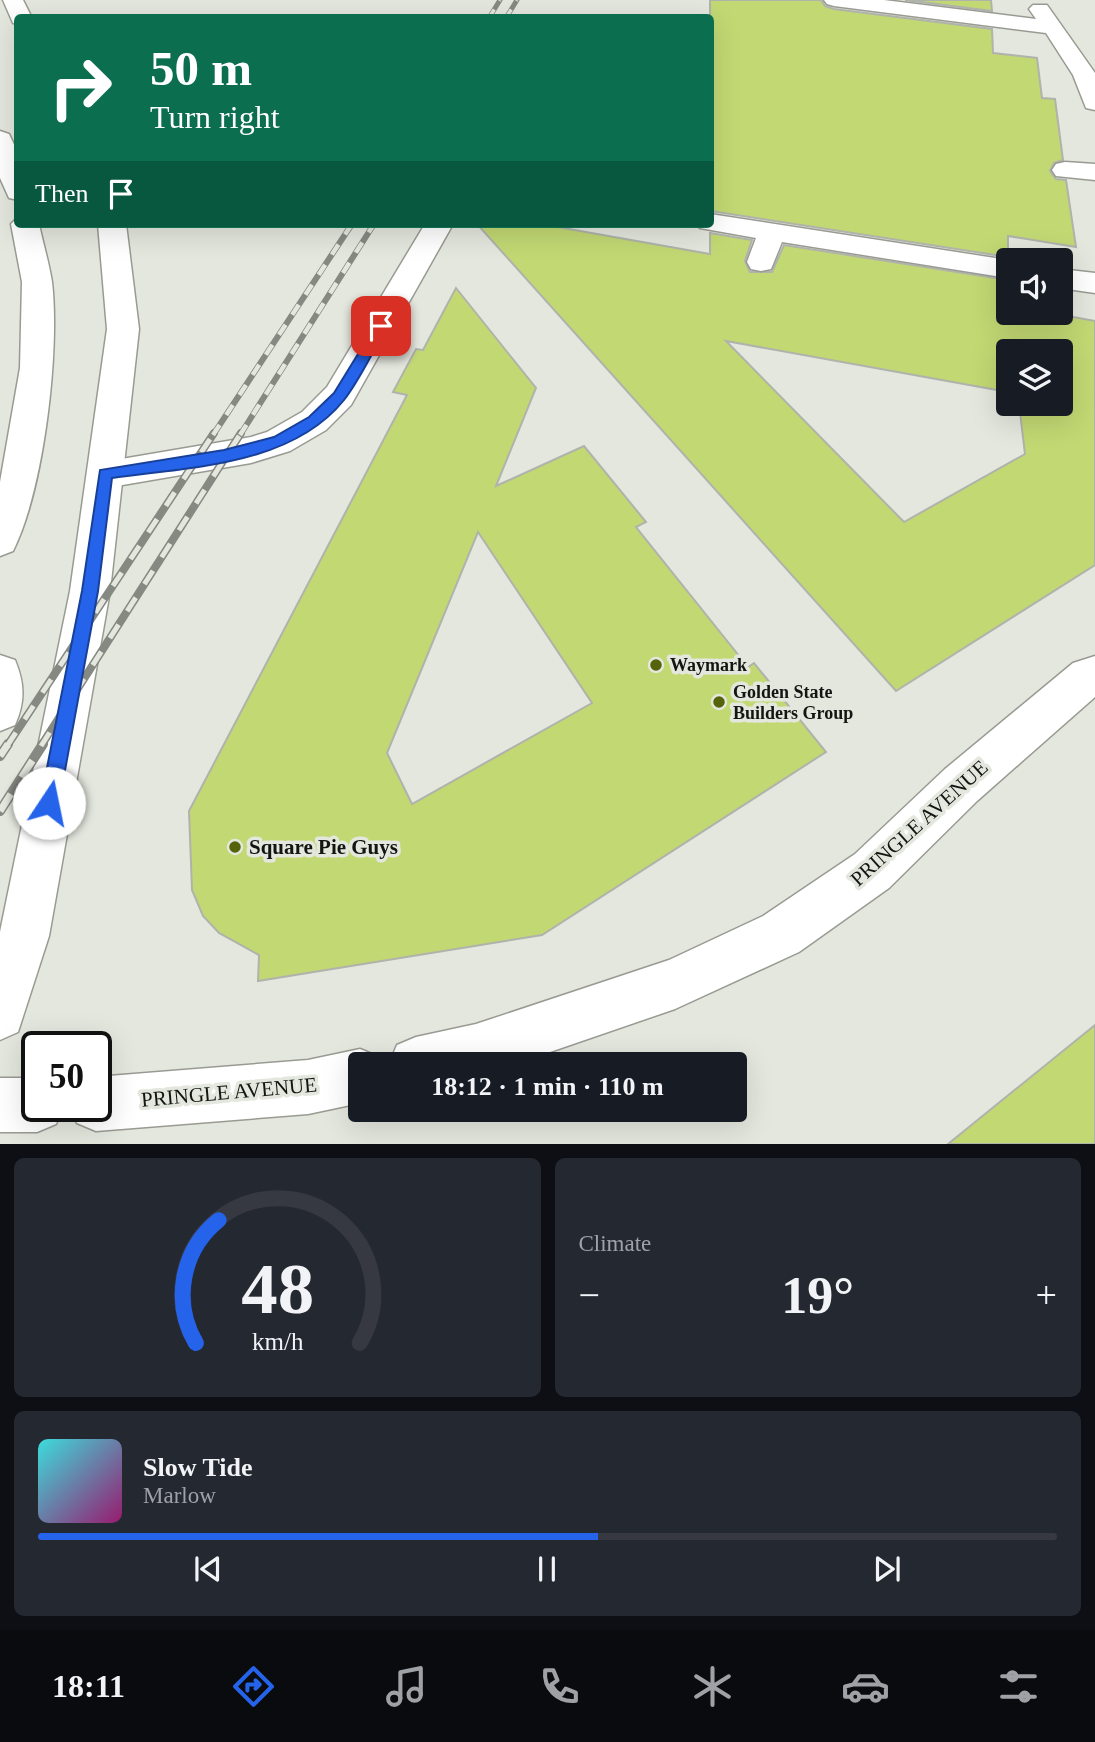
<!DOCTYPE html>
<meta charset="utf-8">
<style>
:root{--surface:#171b24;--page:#242831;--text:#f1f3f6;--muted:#9ea1a6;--line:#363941;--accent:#2563eb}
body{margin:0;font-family:"Times New Roman",serif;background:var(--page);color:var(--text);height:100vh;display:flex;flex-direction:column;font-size:26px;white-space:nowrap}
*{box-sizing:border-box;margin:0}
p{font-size:23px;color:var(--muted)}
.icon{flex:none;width:38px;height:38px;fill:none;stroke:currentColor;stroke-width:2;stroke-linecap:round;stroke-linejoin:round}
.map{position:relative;height:1144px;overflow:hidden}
.details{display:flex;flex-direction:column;gap:14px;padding:14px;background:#0d0f14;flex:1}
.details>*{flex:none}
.top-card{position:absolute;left:14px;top:14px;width:700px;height:214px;border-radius:7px;box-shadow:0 7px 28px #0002;background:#0b6e4f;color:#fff;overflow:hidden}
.fabs{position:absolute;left:996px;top:248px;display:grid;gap:14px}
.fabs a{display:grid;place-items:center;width:77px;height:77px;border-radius:7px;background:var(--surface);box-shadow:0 7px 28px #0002;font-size:35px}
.speed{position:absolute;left:21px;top:1031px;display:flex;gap:14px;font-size:35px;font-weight:700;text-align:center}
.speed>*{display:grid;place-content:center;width:91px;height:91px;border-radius:50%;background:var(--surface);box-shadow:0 7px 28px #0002;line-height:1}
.speed .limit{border:4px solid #111;border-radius:10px;background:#fff;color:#111}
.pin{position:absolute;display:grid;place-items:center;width:60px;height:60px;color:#fff;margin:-30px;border-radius:14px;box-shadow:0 4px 10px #0006}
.me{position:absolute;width:77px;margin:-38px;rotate:11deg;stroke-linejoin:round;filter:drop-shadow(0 0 5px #0008)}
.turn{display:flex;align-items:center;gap:24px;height:147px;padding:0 21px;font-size:32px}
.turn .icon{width:91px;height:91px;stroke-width:2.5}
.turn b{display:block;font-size:49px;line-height:60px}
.then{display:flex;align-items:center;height:66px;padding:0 21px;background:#0003;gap:14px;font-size:26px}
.big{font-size:52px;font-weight:800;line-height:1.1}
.details .tile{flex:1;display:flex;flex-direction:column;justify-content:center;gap:10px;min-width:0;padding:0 24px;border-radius:10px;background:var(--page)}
.details .dial{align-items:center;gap:0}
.dial svg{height:182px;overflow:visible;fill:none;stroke:var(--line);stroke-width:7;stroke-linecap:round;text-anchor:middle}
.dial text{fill:var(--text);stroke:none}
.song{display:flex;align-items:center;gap:21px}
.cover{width:84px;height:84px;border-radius:10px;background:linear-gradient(135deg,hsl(180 70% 55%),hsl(320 70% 35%))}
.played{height:7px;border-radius:4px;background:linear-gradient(90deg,var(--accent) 55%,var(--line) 55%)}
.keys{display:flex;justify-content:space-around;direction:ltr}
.heat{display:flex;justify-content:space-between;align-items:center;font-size:38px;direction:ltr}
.details .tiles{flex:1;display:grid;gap:14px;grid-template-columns:1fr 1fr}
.tile:last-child{grid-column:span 2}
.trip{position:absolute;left:348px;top:1052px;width:399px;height:70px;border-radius:7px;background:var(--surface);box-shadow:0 7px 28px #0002;font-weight:800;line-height:70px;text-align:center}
.dock{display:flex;height:112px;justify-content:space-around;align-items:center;background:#090b0e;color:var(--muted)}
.dock .icon{width:49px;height:49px}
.dock .on{color:var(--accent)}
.dock b{font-size:32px;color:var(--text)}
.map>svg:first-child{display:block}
.building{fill:#c2d873;stroke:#b0b3ab;stroke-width:2;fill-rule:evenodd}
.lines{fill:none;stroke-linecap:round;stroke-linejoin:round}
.minor-casing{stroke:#999b93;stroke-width:3}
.major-casing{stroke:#999b93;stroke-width:3}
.minor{fill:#fff;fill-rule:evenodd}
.major{fill:#fff;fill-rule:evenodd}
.rail-far3-casing{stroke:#868882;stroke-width:5}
.rail-far2-casing{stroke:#868882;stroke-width:6}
.rail-far1-casing{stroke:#868882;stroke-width:8}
.rail-casing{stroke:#868882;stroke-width:10}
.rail-far3{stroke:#e4e7de;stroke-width:3.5;stroke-dasharray:10;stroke-linecap:butt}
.rail-far2{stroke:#e4e7de;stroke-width:4.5;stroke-dasharray:12;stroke-linecap:butt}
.rail-far1{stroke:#e4e7de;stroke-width:5;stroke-dasharray:16;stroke-linecap:butt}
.rail{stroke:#e4e7de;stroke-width:7;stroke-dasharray:20;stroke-linecap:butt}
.route{fill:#2563eb;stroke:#184099;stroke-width:2}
.poi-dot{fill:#55640a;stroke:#e4e7de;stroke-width:2.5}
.labels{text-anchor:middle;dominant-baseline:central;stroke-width:7;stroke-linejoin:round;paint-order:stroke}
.poi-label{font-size:18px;font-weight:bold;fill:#141512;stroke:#e4e7de;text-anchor:start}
.near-street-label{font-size:21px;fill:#141512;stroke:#e4e7de}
.near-poi-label{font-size:21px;font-weight:bold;fill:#141512;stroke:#e4e7de;text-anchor:start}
</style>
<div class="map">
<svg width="1095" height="1144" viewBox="0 0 1095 1144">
<rect width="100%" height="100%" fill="#e4e7de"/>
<!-- building -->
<path class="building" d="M 710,0 L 821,0 L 825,6 L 834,9 L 992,29 L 993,53 L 1037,58 L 1042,98 L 1055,99 L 1063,160 L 1054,163 L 1050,171 L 1056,179 L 1066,180 L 1076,247 L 1008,236 L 1008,257 L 710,211 Z
M 905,0 L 991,0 L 992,11 Z
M 477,224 L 541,224 L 710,254 L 710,233 L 752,240 L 745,261 L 750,272 L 772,272 L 784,245 L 1008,280 L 1008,313 L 1052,313 L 1095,321 L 1095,565 L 896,691 ZM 726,341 L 1008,392 L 1008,352 L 1060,352 L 1060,404 L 1019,404 L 1025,454 L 904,522 Z
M 456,288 L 536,388 L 496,486 L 584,446 L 646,522 L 636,527 L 748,667 L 754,663 L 826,752 L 542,935 L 258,981 L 259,955 L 219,933 L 203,916 L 192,890 L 189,811 L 407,395 L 393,392 L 416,349 L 423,350 ZM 478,532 L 592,703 L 412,804 L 387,753 Z
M 1095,1025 L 1095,1144 L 948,1144 Z"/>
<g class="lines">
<defs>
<path id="minor" d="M 824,0 L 884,0 L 1036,19 L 1029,9 L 1033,5 L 1047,5 L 1095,73 L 1095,110 L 1086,108 L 1073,75 L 1046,33 L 834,6 L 827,4 Z
M 1065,162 L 1095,164 L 1095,180 L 1056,176 L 1052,170 L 1056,164 Z
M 710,214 L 1008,260 L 1012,261 L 1008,261 L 1008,278 L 782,242 L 771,269 L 761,271 L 751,269 L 747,262 L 756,238 L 700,228 L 697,224 L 710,224 Z
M 425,224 L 453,224 L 351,405 L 326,430 L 290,451 L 251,463 L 105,488 L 92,484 L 87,474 L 92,464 L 251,437 L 267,432 L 302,412 L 327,387 Z
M 1060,269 L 1095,273 L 1095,293 L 1060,288 Z
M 1095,656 L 1095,697 L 977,801 L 889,888 L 799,952 L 675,1009 L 515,1064 L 389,1064 L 397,1045 L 416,1037 L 476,1024 L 669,960 L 763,916 L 855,854 L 945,769 L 1073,663 Z
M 360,1049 L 379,1057 L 382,1064 L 360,1064 L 360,1103 L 308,1114 L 96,1131 L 77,1123 L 69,1106 L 96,1106 L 96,1077 L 308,1060 Z
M 0,1078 L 37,1078 L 37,1106 L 64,1106 L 56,1124 L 37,1132 L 0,1132 Z"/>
<path id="major" d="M 3,0 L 23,0 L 32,18 L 18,18 L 18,24 L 13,23 Z
M 0,131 L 9,134 L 18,153 L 18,200 L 9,198 L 0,178 Z
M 18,217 L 18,224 L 39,224 C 43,243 49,263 52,282 C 60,351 44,489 13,551 L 0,556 L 0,482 L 20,368 L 22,282 L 11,224 Z
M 98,224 L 126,224 L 139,329 L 110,591 L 49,936 L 18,1032 L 0,1040 L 0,932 L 70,591 L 107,329 Z
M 0,655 L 15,660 C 25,684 25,702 15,725 L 0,731 Z"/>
</defs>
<!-- minor casing -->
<use href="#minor" class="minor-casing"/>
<!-- major casing -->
<use href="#major" class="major-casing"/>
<!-- minor -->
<use href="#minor" class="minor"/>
<!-- major -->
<use href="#major" class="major"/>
<defs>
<path id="rail-far3" d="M 489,18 L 500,0
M 506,18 L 517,0"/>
<path id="rail-far2" d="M 213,435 L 352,224
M 240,435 L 374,224"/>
<path id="rail-far1" d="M 7,746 L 214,433
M 41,746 L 241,433"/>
<path id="rail" d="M 0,756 L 8,744
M 0,811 L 43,744"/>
</defs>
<!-- rail-far3 casing -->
<use href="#rail-far3" class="rail-far3-casing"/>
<!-- rail-far2 casing -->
<use href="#rail-far2" class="rail-far2-casing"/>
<!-- rail-far1 casing -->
<use href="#rail-far1" class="rail-far1-casing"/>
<!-- rail casing -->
<use href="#rail" class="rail-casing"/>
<!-- rail-far3 -->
<use href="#rail-far3" class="rail-far3"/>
<!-- rail-far2 -->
<use href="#rail-far2" class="rail-far2"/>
<!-- rail-far1 -->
<use href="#rail-far1" class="rail-far1"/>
<!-- rail -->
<use href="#rail" class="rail"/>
</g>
<!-- route -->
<path class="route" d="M 381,322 L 388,326 C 373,350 361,378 344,400 C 291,466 189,467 112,478 L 98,591 L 59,803 L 56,810 L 49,813 L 43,810 L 40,803 L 82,591 L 100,470 L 224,450 L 274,437 L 309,417 L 334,393 L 377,323 Z"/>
<!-- markers -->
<g class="poi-dot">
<circle cx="656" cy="665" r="7"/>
<circle cx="719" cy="702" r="7"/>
<circle cx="235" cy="847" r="7"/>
</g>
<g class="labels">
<!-- poi labels -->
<g class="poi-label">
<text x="670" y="665">Waymark</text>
<text x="733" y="692">Golden State<tspan x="733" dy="21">Builders Group</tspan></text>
</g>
<!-- near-street labels -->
<g class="near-street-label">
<text transform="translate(919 823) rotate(-42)">PRINGLE AVENUE</text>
<text transform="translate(229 1092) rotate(-5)">PRINGLE AVENUE</text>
</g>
<!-- near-poi labels -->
<g class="near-poi-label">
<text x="249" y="847">Square Pie Guys</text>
</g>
</g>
</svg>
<div class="fabs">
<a><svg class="icon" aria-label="sound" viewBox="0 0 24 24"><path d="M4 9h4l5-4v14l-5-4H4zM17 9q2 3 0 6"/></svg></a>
<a><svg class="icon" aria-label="layers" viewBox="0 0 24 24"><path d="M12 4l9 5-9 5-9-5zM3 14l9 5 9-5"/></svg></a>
</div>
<div class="speed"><div class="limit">50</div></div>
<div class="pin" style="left:381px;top:326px;background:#d93025"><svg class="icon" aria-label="arrive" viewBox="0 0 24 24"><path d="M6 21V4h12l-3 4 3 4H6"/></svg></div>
<svg class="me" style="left:49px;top:803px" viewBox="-20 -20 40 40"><circle r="19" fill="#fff"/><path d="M0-13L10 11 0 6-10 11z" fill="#2563eb"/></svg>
<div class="trip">18:12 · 1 min · 110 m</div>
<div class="top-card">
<div class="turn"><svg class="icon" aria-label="right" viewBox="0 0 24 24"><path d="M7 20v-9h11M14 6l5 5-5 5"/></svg><div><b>50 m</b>Turn right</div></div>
<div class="then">Then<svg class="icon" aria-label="arrive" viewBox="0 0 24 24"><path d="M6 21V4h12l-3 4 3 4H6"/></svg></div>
</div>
</div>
<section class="details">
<div class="tiles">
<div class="tile dial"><svg viewBox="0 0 100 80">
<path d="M14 69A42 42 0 1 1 86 69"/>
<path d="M14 69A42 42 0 0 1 24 15" stroke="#2563eb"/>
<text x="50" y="56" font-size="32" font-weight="700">48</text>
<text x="50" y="72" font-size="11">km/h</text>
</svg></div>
<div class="tile"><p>Climate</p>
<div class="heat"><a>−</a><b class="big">19°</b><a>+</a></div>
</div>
<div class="tile">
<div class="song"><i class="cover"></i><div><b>Slow Tide</b><p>Marlow</p></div></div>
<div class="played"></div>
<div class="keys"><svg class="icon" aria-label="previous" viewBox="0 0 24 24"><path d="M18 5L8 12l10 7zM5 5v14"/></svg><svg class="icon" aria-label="pause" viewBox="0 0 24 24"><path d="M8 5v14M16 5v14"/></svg><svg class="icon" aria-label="next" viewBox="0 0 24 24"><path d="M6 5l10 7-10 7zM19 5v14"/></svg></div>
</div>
</div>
</section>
<nav class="dock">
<b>18:11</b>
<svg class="icon on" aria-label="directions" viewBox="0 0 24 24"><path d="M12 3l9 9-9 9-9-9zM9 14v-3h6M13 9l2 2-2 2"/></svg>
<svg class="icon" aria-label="music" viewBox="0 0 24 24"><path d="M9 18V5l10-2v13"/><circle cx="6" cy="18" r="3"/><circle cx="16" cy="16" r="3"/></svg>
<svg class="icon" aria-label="phone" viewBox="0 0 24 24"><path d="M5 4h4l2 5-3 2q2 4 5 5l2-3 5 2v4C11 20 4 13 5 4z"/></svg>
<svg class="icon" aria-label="climate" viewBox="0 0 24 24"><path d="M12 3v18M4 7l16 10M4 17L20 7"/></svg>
<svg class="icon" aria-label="car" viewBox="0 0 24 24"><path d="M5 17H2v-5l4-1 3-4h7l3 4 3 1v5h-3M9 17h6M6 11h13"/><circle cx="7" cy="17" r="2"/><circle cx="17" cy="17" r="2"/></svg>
<svg class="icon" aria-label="filters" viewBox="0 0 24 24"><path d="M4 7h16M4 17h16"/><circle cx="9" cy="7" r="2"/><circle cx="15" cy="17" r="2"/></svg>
</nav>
